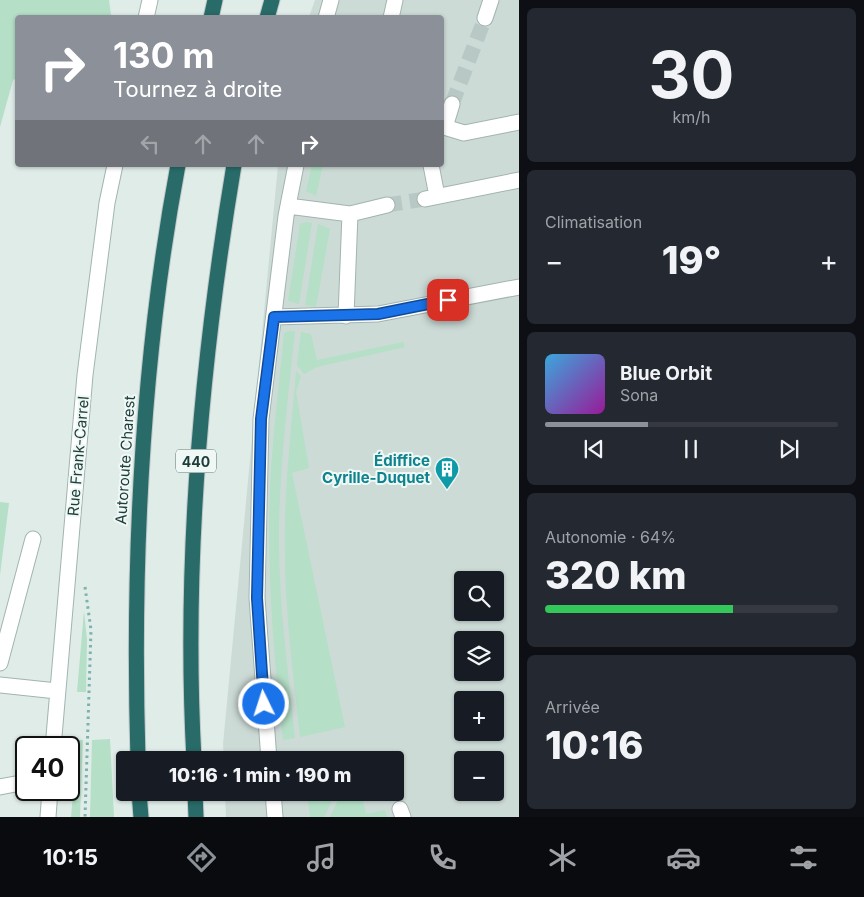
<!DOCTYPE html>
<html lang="fr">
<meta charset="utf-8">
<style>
:root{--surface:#171b24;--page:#242831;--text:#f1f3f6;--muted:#9ea1a6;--line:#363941;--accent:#8c9099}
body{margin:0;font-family:Inter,sans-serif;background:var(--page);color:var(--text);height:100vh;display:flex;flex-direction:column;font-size:19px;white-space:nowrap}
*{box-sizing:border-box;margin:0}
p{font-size:16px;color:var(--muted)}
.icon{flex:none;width:28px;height:28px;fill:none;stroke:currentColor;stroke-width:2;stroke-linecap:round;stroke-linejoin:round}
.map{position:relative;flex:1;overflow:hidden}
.side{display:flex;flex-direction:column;gap:8px;padding:8px;background:#0d0f14;width:345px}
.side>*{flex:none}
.guide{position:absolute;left:15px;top:15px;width:429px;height:152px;border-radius:5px;box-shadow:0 1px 4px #0004;background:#8c9099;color:#fff;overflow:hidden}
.fabs{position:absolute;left:454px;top:571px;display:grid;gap:10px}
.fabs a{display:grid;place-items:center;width:50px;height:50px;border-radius:5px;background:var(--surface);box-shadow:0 1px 4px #0004;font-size:25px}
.speed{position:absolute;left:15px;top:736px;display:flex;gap:10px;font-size:25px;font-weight:700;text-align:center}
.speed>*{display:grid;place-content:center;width:65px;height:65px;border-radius:50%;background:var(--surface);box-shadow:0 1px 4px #0004;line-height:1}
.speed .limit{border:2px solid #111;border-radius:8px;background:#fff;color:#111}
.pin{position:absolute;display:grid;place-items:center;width:42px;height:42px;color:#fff;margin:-21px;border-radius:10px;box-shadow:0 2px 8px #0006}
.me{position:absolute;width:55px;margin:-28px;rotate:356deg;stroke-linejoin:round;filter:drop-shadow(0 0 4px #0008)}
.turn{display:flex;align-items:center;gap:18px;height:105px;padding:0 15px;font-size:22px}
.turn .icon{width:65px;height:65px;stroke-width:2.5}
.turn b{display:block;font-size:35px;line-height:42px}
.lanes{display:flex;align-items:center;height:48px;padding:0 15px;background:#0003;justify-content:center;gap:25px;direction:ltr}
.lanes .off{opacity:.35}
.big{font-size:38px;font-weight:800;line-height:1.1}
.side .widget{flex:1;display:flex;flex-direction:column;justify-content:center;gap:8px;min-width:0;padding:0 18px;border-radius:8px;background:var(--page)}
.side .dial{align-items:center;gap:0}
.dial b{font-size:65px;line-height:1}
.song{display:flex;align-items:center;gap:15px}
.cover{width:60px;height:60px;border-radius:8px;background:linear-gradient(135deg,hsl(200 70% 55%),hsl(300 70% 35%))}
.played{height:5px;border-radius:2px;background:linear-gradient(90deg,var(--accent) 35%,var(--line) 35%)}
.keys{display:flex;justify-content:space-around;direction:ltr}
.heat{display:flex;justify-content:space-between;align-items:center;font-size:28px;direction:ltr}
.charge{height:8px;border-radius:4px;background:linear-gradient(90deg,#34c759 64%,var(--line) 0)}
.trip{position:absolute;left:116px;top:751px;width:288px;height:50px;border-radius:5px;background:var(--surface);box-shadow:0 1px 4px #0004;font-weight:800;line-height:50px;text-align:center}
.tab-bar{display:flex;height:80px;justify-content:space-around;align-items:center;background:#090b0e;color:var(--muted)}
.tab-bar .icon{width:35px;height:35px}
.tab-bar .selected{color:var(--accent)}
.tab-bar b{font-size:22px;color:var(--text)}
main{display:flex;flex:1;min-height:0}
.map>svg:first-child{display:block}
.built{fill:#cddbd7;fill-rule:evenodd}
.green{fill:#b5dfc7}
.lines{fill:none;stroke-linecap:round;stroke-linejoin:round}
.minor-tunnel{stroke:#b8c9c5;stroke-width:15;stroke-dasharray:15 8;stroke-linecap:butt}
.minor-casing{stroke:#a1b4b0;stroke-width:17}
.highway-casing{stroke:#c0c9c8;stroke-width:17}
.path{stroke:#7cb2aa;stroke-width:3;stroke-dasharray:2.5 4;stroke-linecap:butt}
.minor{stroke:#fff;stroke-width:15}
.highway{stroke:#286b68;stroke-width:15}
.route-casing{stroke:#114b97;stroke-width:12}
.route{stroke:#1a73e8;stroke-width:9}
.labels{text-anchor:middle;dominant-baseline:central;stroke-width:4;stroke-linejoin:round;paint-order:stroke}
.shield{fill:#eff8f5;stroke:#5d7572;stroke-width:1}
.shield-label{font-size:14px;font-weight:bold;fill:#1e3d3a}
.street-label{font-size:15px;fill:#1e3d3a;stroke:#eff8f5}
.culture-label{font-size:15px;font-weight:bold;fill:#0d838f;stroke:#eff8f5;text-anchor:end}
</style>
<main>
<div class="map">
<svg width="519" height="817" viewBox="0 0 519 817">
<rect width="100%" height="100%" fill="#dfece8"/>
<!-- built -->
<path class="built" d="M 315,0 L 519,0 L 519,817 L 226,817 L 225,793 L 395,792 L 395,760 L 224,760 L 223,744 L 278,165 L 441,165 L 441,18 L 309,17 ZM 462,580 L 495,580 L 495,612 L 462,612 ZM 462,640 L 495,640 L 495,672 L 462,672 ZM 462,700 L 495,700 L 495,732 L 462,732 ZM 462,760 L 495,760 L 495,792 L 462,792 Z"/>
<!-- green -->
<path class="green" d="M 0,0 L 109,0 L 111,15 L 110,18 L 18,18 L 17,78 L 13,80 L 0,127 Z
M 312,165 L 323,165 L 316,196 L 306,191 Z
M 306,222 L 312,223 L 299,304 L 288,301 L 300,224 Z
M 318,224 L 330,229 L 316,307 L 305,305 Z
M 289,331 L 295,331 C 288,397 280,463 279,529 C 278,599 288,669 295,738 L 283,740 C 275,669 269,598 269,527 C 269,462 278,397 284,333 Z
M 301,332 L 311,334 L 317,360 L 403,342 L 405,347 L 317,367 L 304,374 L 297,365 Z
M 296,371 L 301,376 L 296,392 L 309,468 L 292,473 L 345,727 L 300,737 C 292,666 283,595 285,524 C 286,473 292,422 296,371 Z
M 0,502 L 9,503 L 0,575 Z
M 84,611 L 87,640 L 86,692 L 77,692 Z
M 110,739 L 114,817 L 90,817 L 92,740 Z
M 78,740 L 83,740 L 80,817 L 71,817 Z
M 342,792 L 361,793 L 366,814 L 385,810 L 387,817 L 330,817 Z
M 307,793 L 336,793 L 324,817 L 310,817 Z"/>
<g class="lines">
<!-- minor-tunnel -->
<path class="minor-tunnel" d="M 452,104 L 485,18
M 387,205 L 425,199"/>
<defs>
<path id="minor" d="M 146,18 L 150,0
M 326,18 L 331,0
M 391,18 L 395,0
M 485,18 L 491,0
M 441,126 L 464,133 L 519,122
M 445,127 L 452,104
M 431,165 L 437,196
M 425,199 L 519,180
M 288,206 L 350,214 L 346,316
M 350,214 L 387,205
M 274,317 L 378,314 L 519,287
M 0,663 L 33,539
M 0,685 L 57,691
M 53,748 L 85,375 L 107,203 L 115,165
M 269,760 L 257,598 L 261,419 L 286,216 L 296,165
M 0,787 L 26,782
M 273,792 L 275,817
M 400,809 L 403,817
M 48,817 L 50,790"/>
<path id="highway" d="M 211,18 L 215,0
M 267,18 L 272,0
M 138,760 C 132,560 141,362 178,165
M 194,760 C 183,560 201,362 234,165
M 139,792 L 141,817
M 195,792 L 196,817"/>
</defs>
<!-- minor casing -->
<use href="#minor" class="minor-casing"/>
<!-- highway casing -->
<use href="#highway" class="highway-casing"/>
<!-- path -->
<path class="path" d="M 85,587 L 91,630 L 85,817"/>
<!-- minor -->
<use href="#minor" class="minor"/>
<!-- highway -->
<use href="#highway" class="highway"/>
</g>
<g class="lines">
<defs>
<path id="route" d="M 264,704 L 257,598 L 261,419 L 274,317 L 378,314 L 448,300"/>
</defs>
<!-- route casing -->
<use href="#route" class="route-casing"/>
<!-- route -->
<use href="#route" class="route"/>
</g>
<!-- icons -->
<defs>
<symbol id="building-pin" viewBox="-11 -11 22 30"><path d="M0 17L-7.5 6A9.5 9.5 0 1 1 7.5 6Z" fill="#0f9aa8" stroke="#eff8f5"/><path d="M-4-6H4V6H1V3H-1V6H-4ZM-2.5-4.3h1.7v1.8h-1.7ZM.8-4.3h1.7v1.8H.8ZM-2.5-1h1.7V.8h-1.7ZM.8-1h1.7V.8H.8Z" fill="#fff"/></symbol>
</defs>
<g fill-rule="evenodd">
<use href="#building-pin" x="433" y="455" width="28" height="38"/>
</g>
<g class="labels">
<!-- shield labels -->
<rect class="shield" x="176" y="449.5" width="40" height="23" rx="4"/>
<g class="shield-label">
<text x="196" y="461">440</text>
</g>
<!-- street labels -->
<g class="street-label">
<text transform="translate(78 456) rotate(-85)">Rue Frank-Carrel</text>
<text transform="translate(125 460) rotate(-86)">Autoroute Charest</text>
</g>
<!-- culture labels -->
<g class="culture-label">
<text x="430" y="460">Édiffice<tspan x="430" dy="17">Cyrille-Duquet</tspan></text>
</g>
</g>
</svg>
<div class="fabs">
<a><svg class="icon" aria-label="search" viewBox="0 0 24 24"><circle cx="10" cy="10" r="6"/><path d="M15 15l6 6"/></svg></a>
<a><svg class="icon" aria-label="layers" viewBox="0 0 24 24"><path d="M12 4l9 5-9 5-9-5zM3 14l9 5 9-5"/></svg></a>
<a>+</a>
<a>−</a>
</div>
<div class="speed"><div class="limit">40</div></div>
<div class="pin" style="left:448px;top:300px;background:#d93025"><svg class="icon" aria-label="arrive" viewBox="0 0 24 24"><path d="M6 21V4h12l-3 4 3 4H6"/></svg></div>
<svg class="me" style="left:264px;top:704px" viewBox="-20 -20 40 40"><circle r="17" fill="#1a73e8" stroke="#fff" stroke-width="3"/><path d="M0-11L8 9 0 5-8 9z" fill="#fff"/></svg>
<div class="trip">10:16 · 1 min · 190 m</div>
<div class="guide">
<div class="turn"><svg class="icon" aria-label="right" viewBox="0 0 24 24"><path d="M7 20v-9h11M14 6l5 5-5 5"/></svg><div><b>130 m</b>Tournez à droite</div></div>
<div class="lanes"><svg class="icon off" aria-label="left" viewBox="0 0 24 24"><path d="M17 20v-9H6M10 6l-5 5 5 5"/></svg><svg class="icon off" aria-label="ahead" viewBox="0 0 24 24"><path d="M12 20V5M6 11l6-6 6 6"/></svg><svg class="icon off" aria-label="ahead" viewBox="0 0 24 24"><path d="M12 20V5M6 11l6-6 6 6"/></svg><svg class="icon" aria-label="right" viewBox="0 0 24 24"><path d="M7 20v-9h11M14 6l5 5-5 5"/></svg></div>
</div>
</div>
<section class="side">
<div class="widget dial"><b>30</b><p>km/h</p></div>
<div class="widget"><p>Climatisation</p>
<div class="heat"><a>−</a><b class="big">19°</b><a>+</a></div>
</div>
<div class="widget">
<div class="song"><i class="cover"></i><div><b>Blue Orbit</b><p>Sona</p></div></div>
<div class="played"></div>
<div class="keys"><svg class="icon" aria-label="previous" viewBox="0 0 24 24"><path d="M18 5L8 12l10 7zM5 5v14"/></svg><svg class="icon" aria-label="pause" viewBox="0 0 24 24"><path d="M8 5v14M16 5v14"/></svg><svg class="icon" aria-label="next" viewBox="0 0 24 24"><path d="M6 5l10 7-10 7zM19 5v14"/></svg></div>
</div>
<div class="widget"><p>Autonomie · 64%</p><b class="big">320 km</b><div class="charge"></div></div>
<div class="widget"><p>Arrivée</p><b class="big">10:16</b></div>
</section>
</main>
<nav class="tab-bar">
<b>10:15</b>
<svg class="icon selected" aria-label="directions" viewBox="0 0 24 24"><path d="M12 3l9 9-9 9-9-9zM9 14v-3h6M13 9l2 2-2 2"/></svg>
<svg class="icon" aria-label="music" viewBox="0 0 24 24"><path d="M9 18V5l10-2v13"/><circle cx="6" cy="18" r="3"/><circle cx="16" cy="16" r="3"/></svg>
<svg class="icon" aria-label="phone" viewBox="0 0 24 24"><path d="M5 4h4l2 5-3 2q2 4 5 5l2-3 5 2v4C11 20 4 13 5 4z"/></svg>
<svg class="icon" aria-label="climate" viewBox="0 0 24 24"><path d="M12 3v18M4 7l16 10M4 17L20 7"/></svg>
<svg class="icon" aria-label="car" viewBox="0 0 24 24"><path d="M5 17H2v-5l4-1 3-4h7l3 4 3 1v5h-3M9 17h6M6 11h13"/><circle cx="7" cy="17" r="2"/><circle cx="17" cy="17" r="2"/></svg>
<svg class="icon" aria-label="filters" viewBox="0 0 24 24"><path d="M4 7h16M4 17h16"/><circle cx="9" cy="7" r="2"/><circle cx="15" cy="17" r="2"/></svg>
</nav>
